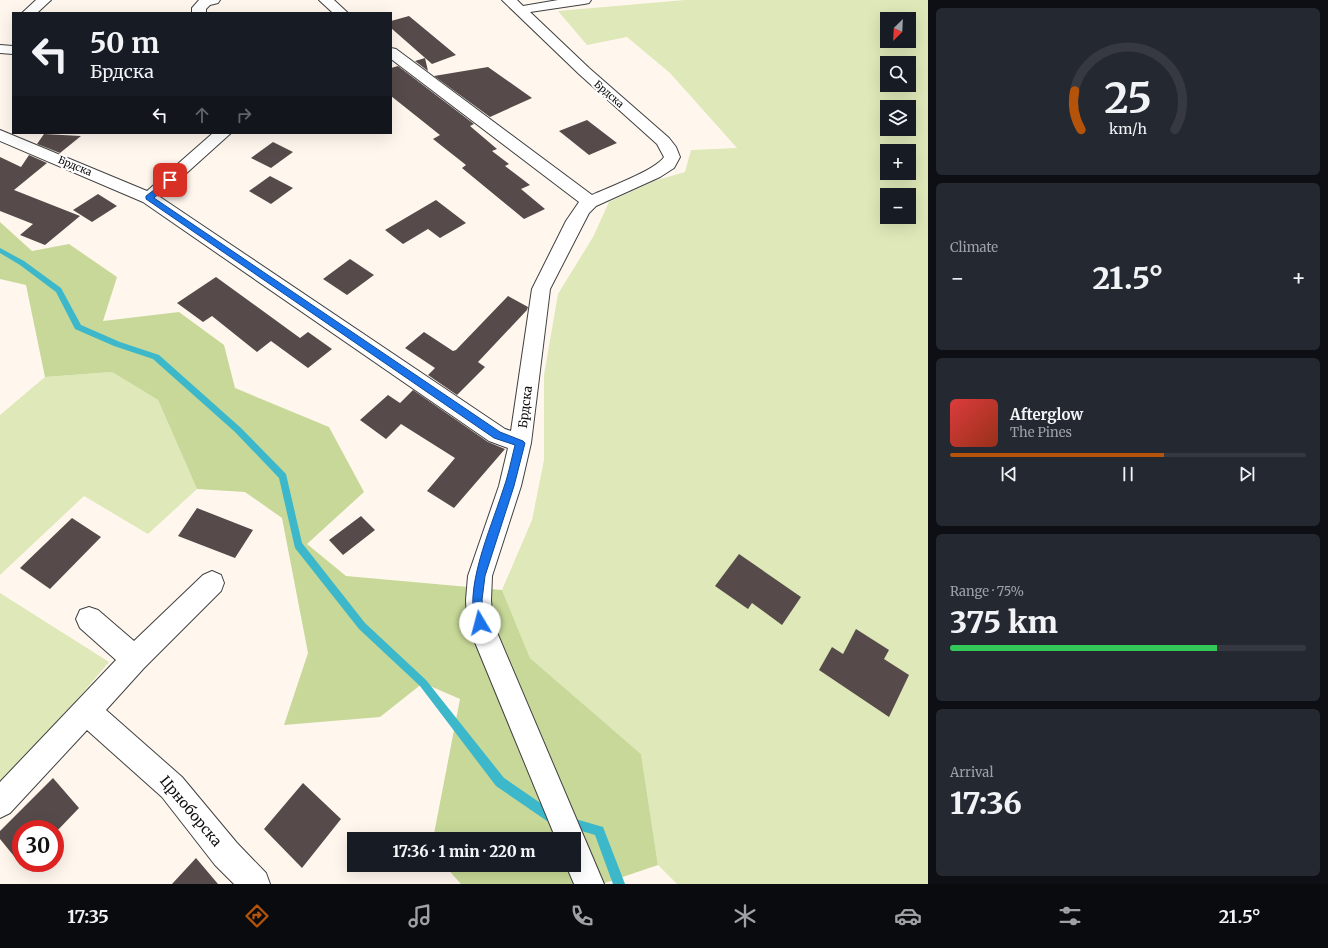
<!DOCTYPE html>
<meta charset="utf-8">
<style>
:root{--surface:#171b24;--page:#242831;--text:#f1f3f6;--muted:#9ea1a6;--line:#363941;--accent:#b45309}
body{margin:0;font-family:Merriweather,serif;background:var(--page);color:var(--text);height:100vh;display:flex;flex-direction:column;font-size:15px;white-space:nowrap}
*{box-sizing:border-box;margin:0}
p{font-size:13px;color:var(--muted)}
.icon{flex:none;width:22px;height:22px;fill:none;stroke:currentColor;stroke-width:2;stroke-linecap:round;stroke-linejoin:round}
.map{position:relative;flex:1;overflow:hidden}
.details{display:flex;flex-direction:column;gap:8px;padding:8px;background:#0d0f14;width:400px}
.details>*{flex:none}
.hud{position:absolute;left:12px;top:12px;width:380px;height:122px;border-radius:0px;box-shadow:0 4px 16px #0002;background:#171b24;color:var(--text);overflow:hidden}
.needle{width:26px;rotate:204deg}
.buttons{position:absolute;left:880px;top:12px;display:grid;gap:8px}
.buttons a{display:grid;place-items:center;width:36px;height:36px;border-radius:0px;background:var(--surface);box-shadow:0 4px 16px #0002;font-size:20px}
.speed{position:absolute;left:12px;top:820px;display:flex;gap:8px;font-size:20px;font-weight:700;text-align:center}
.speed>*{display:grid;place-content:center;width:52px;height:52px;border-radius:50%;background:var(--surface);box-shadow:0 4px 16px #0002;line-height:1}
.speed .limit{border:6px solid #d22;background:#fff;color:#111}
.pin{position:absolute;display:grid;place-items:center;width:34px;height:34px;color:#fff;margin:-17px;border-radius:8px;box-shadow:0 2px 6px #0006}
.me{position:absolute;width:44px;margin:-22px;rotate:352deg;stroke-linejoin:round;filter:drop-shadow(0 0 3px #0008)}
.turn{display:flex;align-items:center;gap:14px;height:84px;padding:0 12px;font-size:18px}
.turn .icon{width:52px;height:52px;stroke-width:2.5}
.turn b{display:block;font-size:28px;line-height:34px}
.lanes{display:flex;align-items:center;height:38px;padding:0 12px;background:#0003;justify-content:center;gap:20px;direction:ltr}
.lanes .off{opacity:.35}
.big{font-size:30px;font-weight:800;line-height:1.1}
.details .widget{flex:1;display:flex;flex-direction:column;justify-content:center;gap:6px;min-width:0;padding:0 14px;border-radius:6px;background:var(--page)}
.details .dial{align-items:center;gap:0}
.dial svg{height:104px;overflow:visible;fill:none;stroke:var(--line);stroke-width:7;stroke-linecap:round;text-anchor:middle}
.dial text{fill:var(--text);stroke:none}
.song{display:flex;align-items:center;gap:12px}
.cover{width:48px;height:48px;border-radius:6px;background:linear-gradient(135deg,hsl(0 70% 55%),hsl(10 70% 35%))}
.played{height:4px;border-radius:2px;background:linear-gradient(90deg,var(--accent) 60%,var(--line) 60%)}
.keys{display:flex;justify-content:space-around;direction:ltr}
.heat{display:flex;justify-content:space-between;align-items:center;font-size:22px;direction:ltr}
.charge{height:6px;border-radius:3px;background:linear-gradient(90deg,#34c759 75%,var(--line) 0)}
.trip{position:absolute;left:347px;top:832px;width:234px;height:40px;border-radius:0px;background:var(--surface);box-shadow:0 4px 16px #0002;font-weight:800;line-height:40px;text-align:center}
.menu{display:flex;height:64px;justify-content:space-around;align-items:center;background:#090b0e;color:var(--muted)}
.menu .icon{width:28px;height:28px}
.menu .on{color:var(--accent)}
.menu b{font-size:18px;color:var(--text)}
main{display:flex;flex:1;min-height:0}
.map>svg:first-child{display:block}
.green{fill:#dee8b8;fill-rule:evenodd}
.forest{fill:#c7d898}
.lines{fill:none;stroke-linecap:round;stroke-linejoin:round}
.stream{fill:#3cb8ca;fill-rule:evenodd}
.building{fill:#564b4a}
.minor-casing{stroke:#404040;stroke-width:2}
.minor{fill:#fff;fill-rule:evenodd}
.route{fill:#1a73e8;stroke:#114b97}
.labels{text-anchor:middle;dominant-baseline:central;stroke-width:4;stroke-linejoin:round;paint-order:stroke}
.far-street-label{font-size:10px;fill:#0d0d0d;stroke:#fff}
.street-label{font-size:12px;fill:#0d0d0d;stroke:#fff}
.near-street-label{font-size:14px;fill:#0d0d0d;stroke:#fff}
</style>
<main>
<div class="map">
<svg width="928" height="884" viewBox="0 0 928 884">
<rect width="100%" height="100%" fill="#fff7ee"/>
<!-- green -->
<path class="green" d="M 685,0 L 928,0 L 928,884 L 677,884 L 658,865 L 641,754 L 530,658 L 502,590 L 532,520 L 544,460 L 544,375 L 558,294 L 593,237 L 609,202 L 654,181 L 685,172 L 691,150 L 737,148 L 670,73 L 627,37 L 587,45 L 558,11 ZM 887,19 L 909,19 L 909,41 L 887,41 ZM 887,63 L 909,63 L 909,85 L 887,85 ZM 887,107 L 909,107 L 909,129 L 887,129 ZM 887,151 L 909,151 L 909,173 L 887,173 ZM 887,195 L 909,195 L 909,217 L 887,217 Z
M 112,372 L 158,400 L 197,489 L 148,534 L 84,496 L 0,575 L 0,415 L 45,377 Z
M 0,593 L 109,662 L 80,696 L 0,783 Z"/>
<!-- forest -->
<path class="forest" d="M 0,222 L 32,251 L 69,244 L 117,277 L 103,321 L 179,312 L 224,345 L 235,388 L 329,427 L 364,492 L 307,544 L 346,576 L 502,590 L 530,658 L 641,754 L 658,865 L 602,884 L 461,884 L 444,865 L 574,865 L 574,839 L 433,839 L 460,699 L 423,683 L 380,717 L 284,725 L 308,653 L 282,518 L 245,492 L 197,489 L 158,400 L 112,372 L 45,377 L 26,285 L 0,279 Z"/>
<g class="lines">
<!-- stream -->
<path class="stream" d="M 0,248 L 24,261 L 61,288 L 81,325 L 120,342 L 159,355 L 241,428 L 286,474 L 302,543 L 365,623 L 426,680 L 504,778 L 555,813 L 556,817 L 555,821 L 551,822 L 547,821 L 496,786 L 420,686 L 359,629 L 295,548 L 279,478 L 235,432 L 153,359 L 114,346 L 75,329 L 56,292 L 20,265 L 0,253 Z
M 579,820 L 603,827 L 625,884 L 613,884 L 595,835 L 575,829 L 574,825 L 575,821 Z"/>
</g>
<!-- building -->
<path class="building" d="M 409,16 L 456,55 L 432,64 L 391,28 L 391,21 Z
M 425,58 L 428,71 L 415,61 Z
M 398,66 L 474,124 L 470,126 L 497,149 L 492,151 L 509,164 L 505,166 L 530,185 L 521,189 L 545,209 L 524,219 L 462,168 L 466,165 L 433,139 L 440,135 L 391,96 L 391,68 Z
M 488,67 L 532,98 L 490,117 L 434,76 Z
M 587,120 L 617,143 L 589,155 L 559,131 Z
M 44,134 L 81,136 L 60,153 L 37,144 Z
M 273,142 L 293,152 L 271,168 L 251,158 Z
M 29,155 L 47,163 L 14,190 L 80,216 L 45,245 L 20,235 L 33,224 L 0,211 L 0,157 L 21,167 Z
M 270,176 L 293,188 L 271,204 L 249,191 Z
M 98,194 L 117,206 L 92,222 L 73,210 Z
M 436,200 L 466,223 L 440,238 L 428,229 L 403,244 L 385,230 Z
M 350,259 L 374,275 L 347,295 L 323,279 Z
M 216,277 L 300,338 L 308,332 L 332,349 L 308,368 L 271,341 L 257,352 L 212,316 L 203,322 L 177,303 Z
M 508,296 L 528,307 L 527,310 L 478,362 L 485,367 L 457,395 L 428,375 L 435,368 L 405,348 L 424,332 L 453,351 L 456,350 Z
M 413,390 L 488,442 L 505,449 L 454,508 L 427,491 L 455,458 L 401,424 L 386,439 L 360,420 L 388,395 L 400,403 Z
M 197,508 L 253,530 L 235,558 L 178,536 Z
M 361,516 L 375,530 L 343,555 L 329,540 Z
M 72,518 L 101,537 L 50,589 L 20,568 Z
M 739,554 L 801,597 L 782,625 L 752,603 L 748,609 L 715,586 Z
M 856,629 L 889,650 L 884,659 L 909,675 L 889,717 L 819,670 L 832,647 L 843,654 Z
M 53,778 L 79,808 L 55,833 L 55,829 L 21,829 L 21,863 L 26,863 L 22,866 L 0,839 L 0,831 Z
M 303,783 L 341,819 L 302,868 L 264,829 Z
M 196,858 L 218,884 L 172,884 Z"/>
<g class="lines">
<defs>
<path id="minor" d="M 36,0 L 51,0 L 37,13 L 22,13 Z
M 199,0 L 220,0 L 218,3 L 210,5 L 206,9 L 206,13 L 192,13 L 192,8 Z
M 319,0 L 334,0 L 348,13 L 333,13 Z
M 502,0 L 517,0 L 523,6 L 558,0 L 591,0 L 589,3 L 584,4 L 530,12 L 589,68 L 669,138 L 676,147 L 680,157 L 674,168 L 660,177 L 596,206 L 589,213 L 550,289 L 531,443 L 521,486 L 492,576 L 491,600 L 493,623 L 604,884 L 574,884 L 566,865 L 574,865 L 574,839 L 556,839 L 467,623 L 466,600 L 468,576 L 499,486 L 508,448 L 489,441 L 143,202 L 0,141 L 0,130 L 147,191 L 213,133 L 231,133 L 160,197 L 505,429 L 511,431 L 532,289 L 566,221 L 579,202 L 391,59 L 391,48 L 396,49 L 592,195 C 607,188 656,170 664,157 L 657,144 L 579,74 Z
M 0,45 L 13,46 L 13,54 L 0,53 Z
M 212,571 L 221,575 L 224,583 L 221,591 L 144,668 L 106,710 L 182,777 L 237,843 L 266,873 L 270,884 L 234,884 L 215,865 L 162,797 L 87,730 L 10,813 L 0,818 L 0,782 L 116,660 L 80,628 L 76,619 L 80,610 L 89,607 L 98,610 L 134,641 L 203,575 Z"/>
</defs>
<!-- minor casing -->
<use href="#minor" class="minor-casing"/>
<!-- minor -->
<use href="#minor" class="minor"/>
</g>
<!-- route -->
<path class="route" d="M 170,178 L 173,180 L 172,182 L 154,198 L 500,432 L 523,441 L 525,443 L 514,486 L 485,576 L 482,600 L 486,623 L 484,626 L 480,628 L 477,626 C 462,592 491,528 502,493 C 508,477 511,461 515,445 L 494,438 L 146,199 L 146,196 Z"/>
<g class="labels">
<!-- far-street labels -->
<g class="far-street-label">
<text transform="translate(609 94) rotate(41)">Брдска</text>
<text transform="translate(75 166) rotate(23)">Брдска</text>
</g>
<!-- street labels -->
<g class="street-label">
<text transform="translate(525 407) rotate(-83)">Брдска</text>
</g>
<!-- near-street labels -->
<g class="near-street-label">
<text transform="translate(191 811) rotate(50)">Црноборска</text>
</g>
</g>
</svg>
<div class="buttons">
<a><svg class="needle" viewBox="-14 -14 28 28"><path d="M0-13l5 13h-10z" fill="#e53935"/><path d="M0 13l5-13h-10z" fill="#9ea1a6"/></svg></a>
<a><svg class="icon" aria-label="search" viewBox="0 0 24 24"><circle cx="10" cy="10" r="6"/><path d="M15 15l6 6"/></svg></a>
<a><svg class="icon" aria-label="layers" viewBox="0 0 24 24"><path d="M12 4l9 5-9 5-9-5zM3 14l9 5 9-5"/></svg></a>
<a>+</a>
<a>−</a>
</div>
<div class="speed"><div class="limit">30</div></div>
<div class="pin" style="left:170px;top:180px;background:#d93025"><svg class="icon" aria-label="arrive" viewBox="0 0 24 24"><path d="M6 21V4h12l-3 4 3 4H6"/></svg></div>
<svg class="me" style="left:480px;top:623px" viewBox="-20 -20 40 40"><circle r="19" fill="#fff"/><path d="M0-13L10 11 0 6-10 11z" fill="#1a73e8"/></svg>
<div class="trip">17:36 · 1 min · 220 m</div>
<div class="hud">
<div class="turn"><svg class="icon" aria-label="left" viewBox="0 0 24 24"><path d="M17 20v-9H6M10 6l-5 5 5 5"/></svg><div><b>50 m</b>Брдска</div></div>
<div class="lanes"><svg class="icon" aria-label="left" viewBox="0 0 24 24"><path d="M17 20v-9H6M10 6l-5 5 5 5"/></svg><svg class="icon off" aria-label="ahead" viewBox="0 0 24 24"><path d="M12 20V5M6 11l6-6 6 6"/></svg><svg class="icon off" aria-label="right" viewBox="0 0 24 24"><path d="M7 20v-9h11M14 6l5 5-5 5"/></svg></div>
</div>
</div>
<section class="details">
<div class="widget dial"><svg viewBox="0 0 100 80">
<path d="M14 69A42 42 0 1 1 86 69"/>
<path d="M14 69A42 42 0 0 1 9 39" stroke="#b45309"/>
<text x="50" y="56" font-size="32" font-weight="700">25</text>
<text x="50" y="72" font-size="11">km/h</text>
</svg></div>
<div class="widget"><p>Climate</p>
<div class="heat"><a>−</a><b class="big">21.5°</b><a>+</a></div>
</div>
<div class="widget">
<div class="song"><i class="cover"></i><div><b>Afterglow</b><p>The Pines</p></div></div>
<div class="played"></div>
<div class="keys"><svg class="icon" aria-label="previous" viewBox="0 0 24 24"><path d="M18 5L8 12l10 7zM5 5v14"/></svg><svg class="icon" aria-label="pause" viewBox="0 0 24 24"><path d="M8 5v14M16 5v14"/></svg><svg class="icon" aria-label="next" viewBox="0 0 24 24"><path d="M6 5l10 7-10 7zM19 5v14"/></svg></div>
</div>
<div class="widget"><p>Range · 75%</p><b class="big">375 km</b><div class="charge"></div></div>
<div class="widget"><p>Arrival</p><b class="big">17:36</b></div>
</section>
</main>
<nav class="menu">
<b>17:35</b>
<svg class="icon on" aria-label="directions" viewBox="0 0 24 24"><path d="M12 3l9 9-9 9-9-9zM9 14v-3h6M13 9l2 2-2 2"/></svg>
<svg class="icon" aria-label="music" viewBox="0 0 24 24"><path d="M9 18V5l10-2v13"/><circle cx="6" cy="18" r="3"/><circle cx="16" cy="16" r="3"/></svg>
<svg class="icon" aria-label="phone" viewBox="0 0 24 24"><path d="M5 4h4l2 5-3 2q2 4 5 5l2-3 5 2v4C11 20 4 13 5 4z"/></svg>
<svg class="icon" aria-label="climate" viewBox="0 0 24 24"><path d="M12 3v18M4 7l16 10M4 17L20 7"/></svg>
<svg class="icon" aria-label="car" viewBox="0 0 24 24"><path d="M5 17H2v-5l4-1 3-4h7l3 4 3 1v5h-3M9 17h6M6 11h13"/><circle cx="7" cy="17" r="2"/><circle cx="17" cy="17" r="2"/></svg>
<svg class="icon" aria-label="filters" viewBox="0 0 24 24"><path d="M4 7h16M4 17h16"/><circle cx="9" cy="7" r="2"/><circle cx="15" cy="17" r="2"/></svg>
<b>21.5°</b>
</nav>
